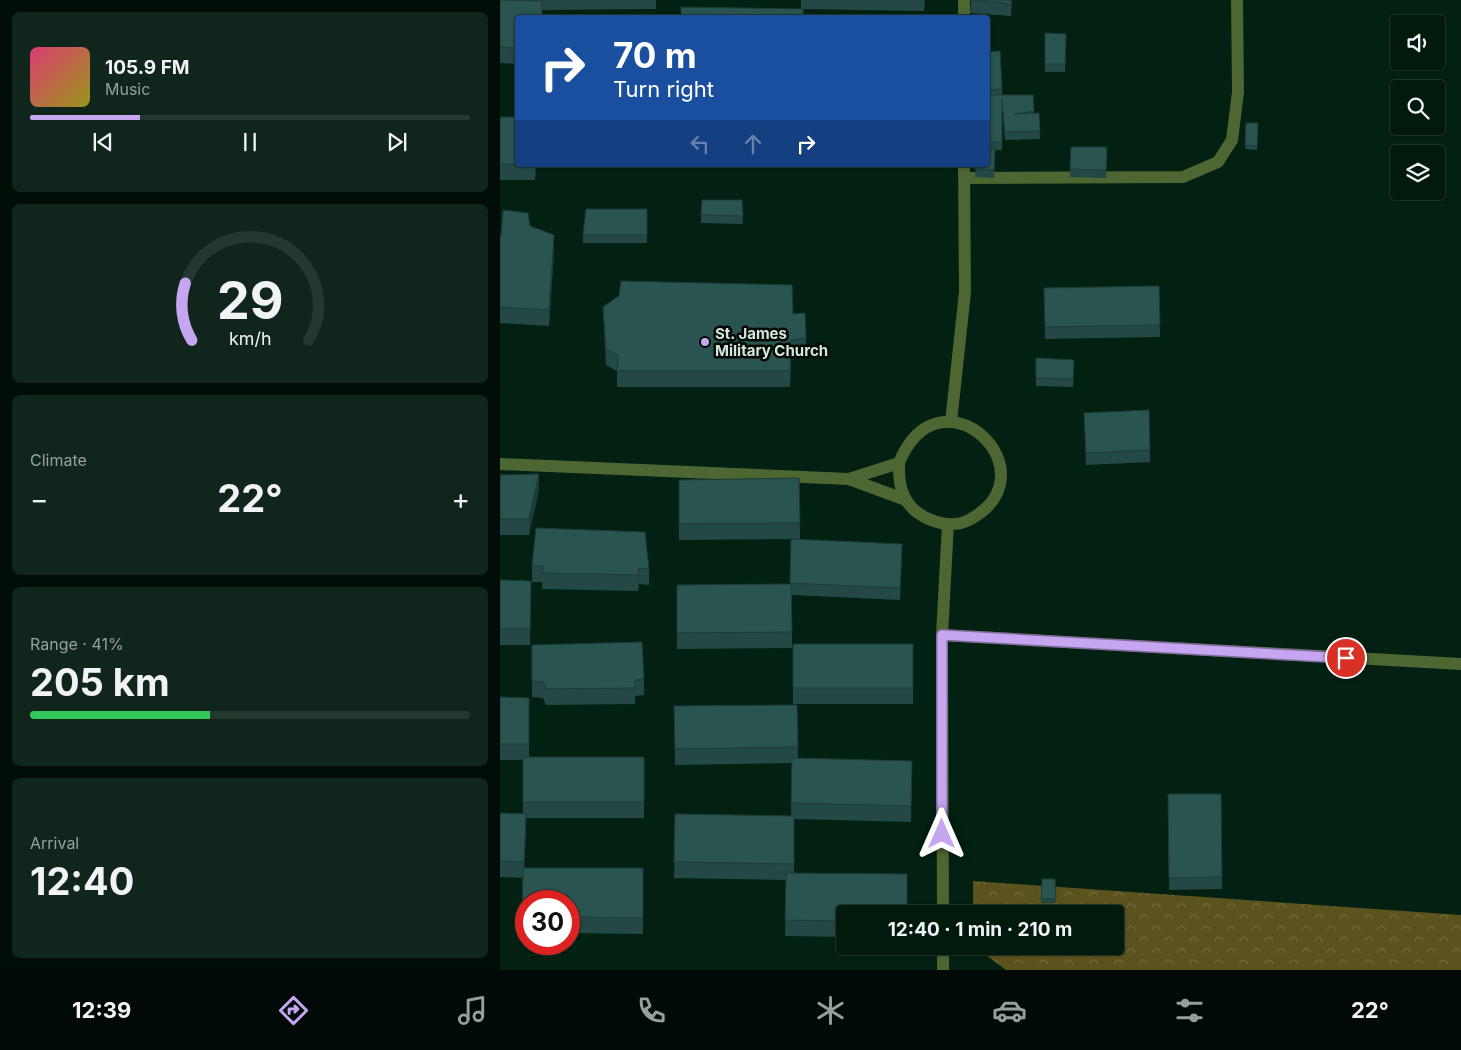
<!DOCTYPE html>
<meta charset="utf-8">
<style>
:root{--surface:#02190e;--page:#10261c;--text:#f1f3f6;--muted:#96a09e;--line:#23382e;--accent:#c6a6f0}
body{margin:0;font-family:Inter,sans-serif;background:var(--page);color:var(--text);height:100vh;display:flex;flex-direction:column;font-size:19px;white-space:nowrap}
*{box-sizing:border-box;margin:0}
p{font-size:16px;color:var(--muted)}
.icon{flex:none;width:28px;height:28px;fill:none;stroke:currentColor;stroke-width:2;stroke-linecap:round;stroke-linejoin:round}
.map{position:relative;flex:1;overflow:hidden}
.sheet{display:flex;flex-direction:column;gap:12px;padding:12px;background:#010e08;width:500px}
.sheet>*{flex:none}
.top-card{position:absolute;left:15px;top:15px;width:475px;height:152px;border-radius:5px;box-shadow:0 1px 4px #0004,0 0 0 1px var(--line);background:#1a4fa0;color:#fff;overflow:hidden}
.controls{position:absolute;left:890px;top:15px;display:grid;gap:10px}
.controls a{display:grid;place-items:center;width:55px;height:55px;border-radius:5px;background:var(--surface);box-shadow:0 1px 4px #0004,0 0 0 1px var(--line);font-size:25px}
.speed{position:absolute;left:15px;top:890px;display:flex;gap:10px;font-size:25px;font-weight:700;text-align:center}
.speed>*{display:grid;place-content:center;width:65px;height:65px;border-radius:50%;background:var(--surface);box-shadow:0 1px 4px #0004,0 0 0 1px var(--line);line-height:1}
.speed .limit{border:8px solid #d22;background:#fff;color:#111}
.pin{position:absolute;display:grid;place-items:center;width:42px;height:42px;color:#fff;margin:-21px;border:2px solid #fff;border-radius:50%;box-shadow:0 1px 5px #0007}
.me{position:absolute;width:55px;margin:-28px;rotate:0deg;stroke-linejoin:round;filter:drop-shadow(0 0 4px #0008)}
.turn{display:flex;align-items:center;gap:18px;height:105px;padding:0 15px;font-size:22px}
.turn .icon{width:65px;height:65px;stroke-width:2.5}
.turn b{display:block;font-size:35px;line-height:42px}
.lanes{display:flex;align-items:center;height:48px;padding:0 15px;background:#0003;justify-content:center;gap:25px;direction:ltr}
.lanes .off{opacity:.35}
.big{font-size:38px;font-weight:700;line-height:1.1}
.sheet .card{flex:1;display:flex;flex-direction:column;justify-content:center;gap:8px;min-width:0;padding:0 18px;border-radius:8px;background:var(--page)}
.sheet .dial{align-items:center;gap:0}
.dial svg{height:130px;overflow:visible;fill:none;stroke:var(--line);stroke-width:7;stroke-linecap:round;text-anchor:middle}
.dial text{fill:var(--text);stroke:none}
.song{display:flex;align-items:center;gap:15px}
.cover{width:60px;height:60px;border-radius:8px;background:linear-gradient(135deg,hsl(340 70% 55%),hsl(60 70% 35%))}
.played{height:5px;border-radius:2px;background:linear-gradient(90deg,var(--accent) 25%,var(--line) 25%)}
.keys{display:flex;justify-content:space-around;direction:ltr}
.heat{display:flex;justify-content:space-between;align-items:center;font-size:28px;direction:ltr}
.charge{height:8px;border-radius:4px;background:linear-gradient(90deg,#34c759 41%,var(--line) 0)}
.trip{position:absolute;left:336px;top:905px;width:288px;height:50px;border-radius:5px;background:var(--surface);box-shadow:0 1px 4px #0004,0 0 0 1px var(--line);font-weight:700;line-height:50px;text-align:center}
.tabs{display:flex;height:80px;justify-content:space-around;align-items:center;background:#010a06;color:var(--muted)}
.tabs .icon{width:35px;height:35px}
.tabs .selected{color:var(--accent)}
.tabs b{font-size:22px;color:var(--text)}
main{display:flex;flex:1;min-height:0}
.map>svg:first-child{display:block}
.forest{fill:url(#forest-crowns)}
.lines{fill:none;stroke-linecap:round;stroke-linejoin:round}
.minor{stroke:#4d6632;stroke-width:12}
.wall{fill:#244845}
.shaded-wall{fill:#1d3b38}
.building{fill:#2a5450;stroke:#1d3b38}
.route-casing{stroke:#816c9c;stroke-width:12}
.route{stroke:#c6a6f0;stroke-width:9}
.poi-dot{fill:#c6a6f0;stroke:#010804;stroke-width:2}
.labels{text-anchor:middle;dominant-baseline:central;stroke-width:5;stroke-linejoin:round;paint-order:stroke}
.poi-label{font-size:15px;font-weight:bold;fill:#d4e6db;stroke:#010804;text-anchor:start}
</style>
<main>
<section class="sheet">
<div class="card">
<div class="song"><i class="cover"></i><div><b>105.9 FM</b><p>Music</p></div></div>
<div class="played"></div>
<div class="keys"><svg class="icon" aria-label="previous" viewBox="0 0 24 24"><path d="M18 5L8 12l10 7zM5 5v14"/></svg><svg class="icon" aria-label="pause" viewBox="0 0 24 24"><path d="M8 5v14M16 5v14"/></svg><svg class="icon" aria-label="next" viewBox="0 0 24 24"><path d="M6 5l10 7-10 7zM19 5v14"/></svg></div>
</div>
<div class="card dial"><svg viewBox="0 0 100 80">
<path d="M14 69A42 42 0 1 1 86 69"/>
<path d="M14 69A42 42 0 0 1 10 34" stroke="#c6a6f0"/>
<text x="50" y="56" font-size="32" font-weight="700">29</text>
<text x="50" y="72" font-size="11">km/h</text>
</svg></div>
<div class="card"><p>Climate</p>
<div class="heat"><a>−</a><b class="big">22°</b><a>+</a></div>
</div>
<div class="card"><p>Range · 41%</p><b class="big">205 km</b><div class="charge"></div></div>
<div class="card"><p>Arrival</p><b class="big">12:40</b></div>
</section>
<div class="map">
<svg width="961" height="970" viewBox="0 0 961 970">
<defs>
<pattern id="forest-crowns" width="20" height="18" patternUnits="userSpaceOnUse" patternTransform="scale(1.25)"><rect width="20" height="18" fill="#5b531d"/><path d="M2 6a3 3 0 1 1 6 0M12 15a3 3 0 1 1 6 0" fill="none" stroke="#726c3d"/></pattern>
</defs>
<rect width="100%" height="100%" fill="#022113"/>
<!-- forest -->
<path class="forest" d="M 473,881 L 961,915 L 961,970 L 506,970 L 474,946 L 615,946 L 615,914 L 473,914 Z"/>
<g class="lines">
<!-- minor -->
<path class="minor" d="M 464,18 L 464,0
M 464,178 L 683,177 L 718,162 L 732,140 L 738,92 L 737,0
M 451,422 L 465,292 L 464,165
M 0,464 L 349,479 L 406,500
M 349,479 L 399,463 C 440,362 557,473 469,520 C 447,531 414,518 404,496 C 399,485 399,475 399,463
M 442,635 L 961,664
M 443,914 L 442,635 L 448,524
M 443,946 L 443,970"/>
</g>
<!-- wall -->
<path class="wall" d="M 0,0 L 156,0 L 156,9 L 42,10 L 18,18 L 18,64 L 0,63 Z
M 301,0 L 425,0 L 424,11 L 301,9 Z
M 471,0 L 512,0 L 511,16 L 470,13 Z
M 545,33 L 566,34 L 565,72 L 545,72 Z
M 488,52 L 502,89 L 502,95 L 533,95 L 534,113 L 539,113 L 540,139 L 505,140 L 502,107 L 502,150 L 495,150 L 494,178 L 475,177 L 476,165 L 488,165 Z
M 0,117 L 18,117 L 18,165 L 36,165 L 35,180 L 0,180 Z
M 746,123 L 758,123 L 757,150 L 745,149 Z
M 571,147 L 607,147 L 606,178 L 570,177 Z
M 242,200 L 243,224 L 201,223 L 201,215 Z
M 147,209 L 147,243 L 83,243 L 83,235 Z
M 30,226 L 54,251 L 49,326 L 0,323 L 0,236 Z
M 659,286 L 660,337 L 545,339 L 544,288 Z
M 103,307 L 293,314 L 306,338 L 306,354 L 291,356 L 290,387 L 117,387 L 117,371 L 106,365 Z
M 536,358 L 574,368 L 573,387 L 536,386 Z
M 584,413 L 650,450 L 650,462 L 586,465 Z
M 0,475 L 39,490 L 29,535 L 0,535 Z
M 299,478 L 300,539 L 179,540 L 179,480 Z
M 36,528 L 149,569 L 149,585 L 139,584 L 138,591 L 42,589 L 42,582 L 32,582 L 32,566 Z
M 291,539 L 402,556 L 400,600 L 292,595 L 292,648 L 177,649 L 177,585 L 290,584 Z
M 0,580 L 31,581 L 30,645 L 0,645 Z
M 293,644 L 413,644 L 413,704 L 293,704 Z
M 32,645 L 144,679 L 144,695 L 135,696 L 135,704 L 46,705 L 43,698 L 32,697 Z
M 0,697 L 29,698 L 29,757 L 144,757 L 144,818 L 26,818 L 24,868 L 143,868 L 143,934 L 69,933 L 69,901 L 26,901 L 26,933 L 22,933 L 23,878 L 0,877 L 0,813 L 23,814 L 23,760 L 0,760 Z
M 297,705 L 298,758 L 412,761 L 411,822 L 294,819 L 294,873 L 345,914 L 345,937 L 285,936 L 286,880 L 174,878 L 175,814 L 291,816 L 292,763 L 175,765 L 174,706 Z
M 668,794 L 721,794 L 722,889 L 669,890 Z
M 542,879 L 555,879 L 556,903 L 541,903 Z"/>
<!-- shaded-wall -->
<path class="shaded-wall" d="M 54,235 L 54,251 L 49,326 L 49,310 Z
M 291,340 L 291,356 L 290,387 L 290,371 Z
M 39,474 L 39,490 L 29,535 L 29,519 Z
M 139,568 L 139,584 L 138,591 L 138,575 Z
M 26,814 L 26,830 L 24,878 L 24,862 Z"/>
<!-- building -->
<path class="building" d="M 0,0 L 42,1 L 42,18 L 18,18 L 18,48 L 0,47 Z
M 471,0 L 511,0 L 511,4 Z
M 181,7 L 303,9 L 303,18 L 181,18 Z
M 545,33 L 566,34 L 565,64 L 545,64 Z
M 500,51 L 502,89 L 488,90 L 488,52 Z
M 488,95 L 533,95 L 534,111 L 514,114 L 539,113 L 540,131 L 505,132 L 502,99 L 502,142 L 488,142 Z
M 0,117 L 18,117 L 18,164 L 0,164 Z
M 746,123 L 758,123 L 757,146 L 745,145 Z
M 571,147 L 607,147 L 606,170 L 570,169 Z
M 488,148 L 495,148 L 494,170 L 475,169 L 476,165 L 488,165 Z
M 202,200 L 242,200 L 243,216 L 201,215 Z
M 86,209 L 147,209 L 147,235 L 83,235 Z
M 3,210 L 28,213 L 30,226 L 54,235 L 49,310 L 0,307 L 0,236 L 1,236 Z
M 121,281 L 292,285 L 293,314 L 305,313 L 306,338 L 291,340 L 290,371 L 117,371 L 118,355 L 106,349 L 103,307 L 119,296 Z
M 659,286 L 660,325 L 545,327 L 544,288 Z
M 536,358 L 574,360 L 573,379 L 536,378 Z
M 649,410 L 650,450 L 586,453 L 584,413 Z
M 39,474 L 29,519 L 0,519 L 0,475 Z
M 299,478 L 300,523 L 179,524 L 179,480 Z
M 36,528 L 145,532 L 149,569 L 139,568 L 138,575 L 42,573 L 44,566 L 32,566 Z
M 291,539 L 402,544 L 400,588 L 290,583 Z
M 0,580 L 31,581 L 30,629 L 0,629 Z
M 291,584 L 292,632 L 177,633 L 177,585 Z
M 142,642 L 144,679 L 135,680 L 135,688 L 46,689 L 43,682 L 32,681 L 32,645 Z
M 293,644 L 413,644 L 413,688 L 293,688 Z
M 0,697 L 29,698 L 29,744 L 0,744 Z
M 297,705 L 298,747 L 175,749 L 174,706 Z
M 23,757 L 144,757 L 144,802 L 23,802 Z
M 292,758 L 412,761 L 411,806 L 291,803 Z
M 668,794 L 721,794 L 722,877 L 669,878 Z
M 0,813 L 26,814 L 24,862 L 0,861 Z
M 175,814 L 294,816 L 294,864 L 174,862 Z
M 23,868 L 143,868 L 143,918 L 69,917 L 69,901 L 26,901 L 26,917 L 22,917 Z
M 286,873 L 407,874 L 407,914 L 345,914 L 345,921 L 285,920 Z
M 542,879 L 555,879 L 556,899 L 541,899 Z"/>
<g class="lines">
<defs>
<path id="route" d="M 442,834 L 442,635 L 846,658"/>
</defs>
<!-- route casing -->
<use href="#route" class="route-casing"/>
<!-- route -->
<use href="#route" class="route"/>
</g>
<!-- markers -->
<circle class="poi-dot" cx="205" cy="342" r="5"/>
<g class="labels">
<!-- poi labels -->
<g class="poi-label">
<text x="215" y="333">St. James<tspan x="215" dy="17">Military Church</tspan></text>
</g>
</g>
</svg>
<div class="controls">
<a><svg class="icon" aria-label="sound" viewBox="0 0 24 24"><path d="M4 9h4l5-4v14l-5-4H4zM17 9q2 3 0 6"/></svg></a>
<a><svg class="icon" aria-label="search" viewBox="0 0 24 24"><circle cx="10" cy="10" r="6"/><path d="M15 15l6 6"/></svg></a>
<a><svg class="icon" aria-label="layers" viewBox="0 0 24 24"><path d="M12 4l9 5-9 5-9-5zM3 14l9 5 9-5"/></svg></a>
</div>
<div class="speed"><div class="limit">30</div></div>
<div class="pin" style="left:846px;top:658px;background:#d93025"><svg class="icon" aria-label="arrive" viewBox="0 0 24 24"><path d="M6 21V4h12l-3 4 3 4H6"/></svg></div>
<svg class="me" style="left:442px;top:834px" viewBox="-20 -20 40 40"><path d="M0-17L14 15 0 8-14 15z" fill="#c6a6f0" stroke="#fff" stroke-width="4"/></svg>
<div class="trip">12:40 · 1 min · 210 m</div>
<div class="top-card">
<div class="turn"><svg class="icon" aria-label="right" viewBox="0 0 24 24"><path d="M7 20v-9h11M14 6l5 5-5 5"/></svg><div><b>70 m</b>Turn right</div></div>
<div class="lanes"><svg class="icon off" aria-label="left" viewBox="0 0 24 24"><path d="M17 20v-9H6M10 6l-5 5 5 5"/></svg><svg class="icon off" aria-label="ahead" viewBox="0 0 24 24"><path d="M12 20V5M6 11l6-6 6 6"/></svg><svg class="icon" aria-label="right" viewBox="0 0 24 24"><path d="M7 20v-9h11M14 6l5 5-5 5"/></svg></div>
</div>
</div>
</main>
<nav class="tabs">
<b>12:39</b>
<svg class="icon selected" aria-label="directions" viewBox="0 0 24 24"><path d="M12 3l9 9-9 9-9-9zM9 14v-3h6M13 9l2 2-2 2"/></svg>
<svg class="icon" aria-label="music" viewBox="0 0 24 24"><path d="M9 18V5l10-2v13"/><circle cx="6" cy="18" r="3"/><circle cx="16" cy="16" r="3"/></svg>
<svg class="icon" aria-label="phone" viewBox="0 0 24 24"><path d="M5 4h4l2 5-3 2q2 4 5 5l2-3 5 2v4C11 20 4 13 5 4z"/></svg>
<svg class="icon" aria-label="climate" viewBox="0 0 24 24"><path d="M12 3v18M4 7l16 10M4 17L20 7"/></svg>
<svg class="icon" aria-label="car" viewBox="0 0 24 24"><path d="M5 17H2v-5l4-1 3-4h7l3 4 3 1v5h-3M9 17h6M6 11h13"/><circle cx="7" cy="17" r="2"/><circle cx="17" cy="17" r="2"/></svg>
<svg class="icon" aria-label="filters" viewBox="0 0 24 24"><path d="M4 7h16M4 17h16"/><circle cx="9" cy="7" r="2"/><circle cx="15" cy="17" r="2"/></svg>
<b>22°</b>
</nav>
